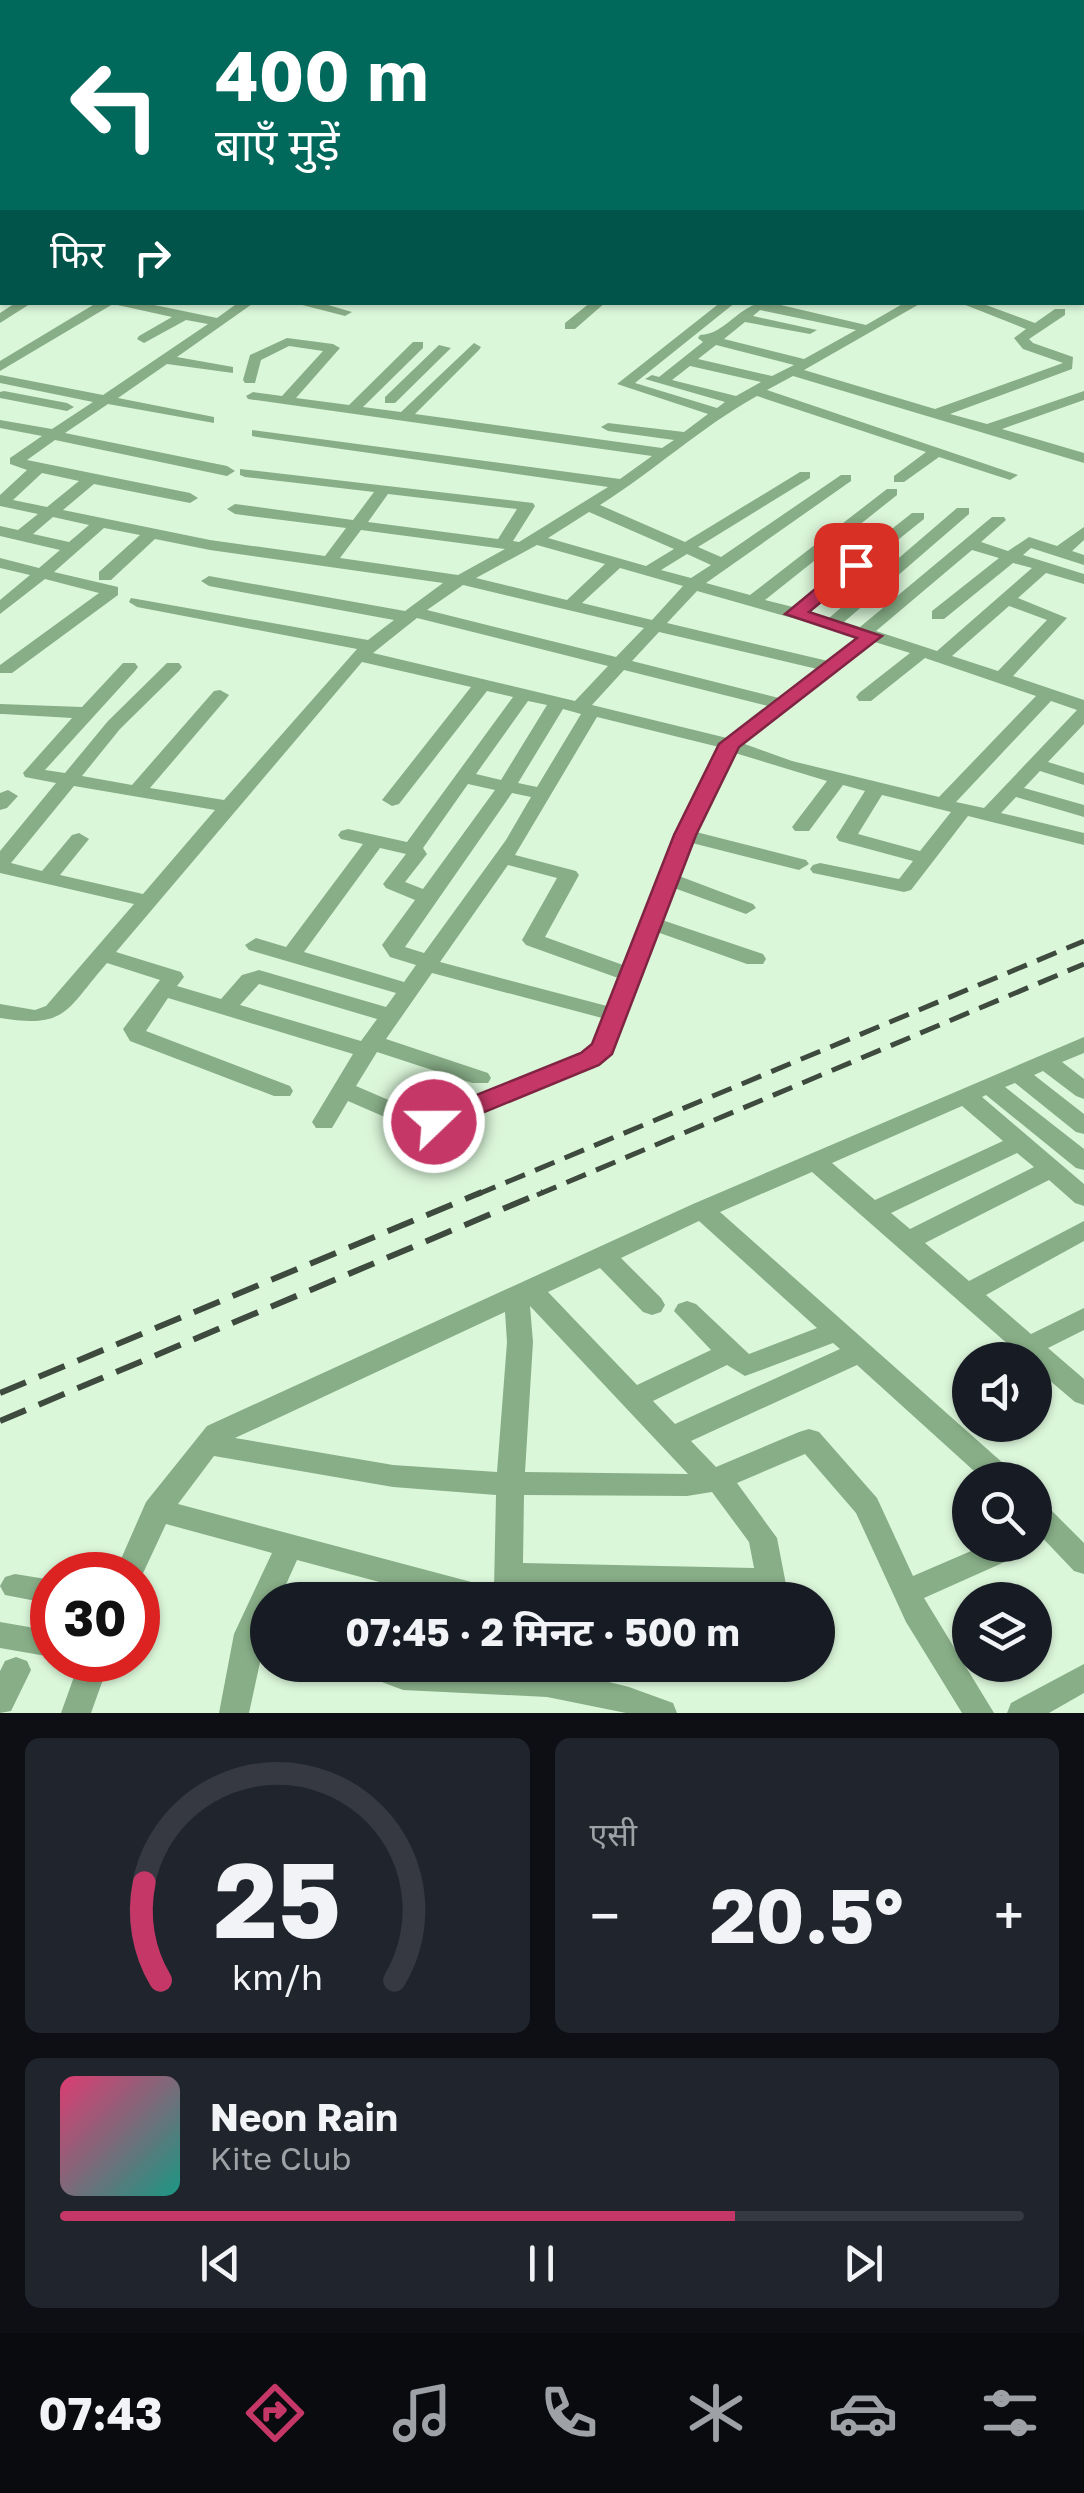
<!DOCTYPE html>
<html lang="hi">
<meta charset="utf-8">
<style>
:root{--surface:#171b24;--page:#20242c;--text:#f1f3f6;--muted:#9ea1a6;--line:#363941;--accent:#c43766}
body{margin:0;font-family:"Golos Text","Noto Sans Devanagari",sans-serif;background:var(--page);color:var(--text);height:100vh;display:flex;flex-direction:column;font-size:38px;white-space:nowrap}
*{box-sizing:border-box;margin:0}
p{font-size:32px;color:var(--muted)}
.icon{flex:none;width:55px;height:55px;fill:none;stroke:currentColor;stroke-width:2;stroke-linecap:round;stroke-linejoin:round}
.map{position:relative;height:1713px;overflow:hidden}
.drawer{display:flex;flex-direction:column;gap:25px;padding:25px;background:#0d0f14;flex:1}
.drawer>*{flex:none}
.top-card{position:absolute;left:0px;top:0px;width:1085px;height:305px;box-shadow:0 2px 8px #0004;background:#00695c;color:#fff;overflow:hidden}
.tools{position:absolute;left:952px;top:1342px;display:grid;gap:20px}
.tools a{display:grid;place-items:center;width:100px;height:100px;border-radius:50%;background:var(--surface);box-shadow:0 2px 8px #0004;font-size:50px}
.speed{position:absolute;left:30px;top:1552px;display:flex;gap:20px;font-size:50px;font-weight:700;text-align:center}
.speed>*{display:grid;place-content:center;width:130px;height:130px;border-radius:50%;background:var(--surface);box-shadow:0 2px 8px #0004;line-height:1}
.speed .limit{border:15px solid #d22;background:#fff;color:#111}
.pin{position:absolute;display:grid;place-items:center;width:85px;height:85px;color:#fff;margin:-42px;border-radius:20px;box-shadow:0 5px 15px #0006}
.me{position:absolute;width:110px;margin:-55px;rotate:68deg;stroke-linejoin:round;filter:drop-shadow(0 0 8px #0008)}
.turn{display:flex;align-items:center;gap:35px;height:210px;padding:0 50px;font-size:45px}
.turn .icon{width:130px;height:130px;stroke-width:2.5}
.turn b{display:block;font-size:70px;line-height:85px}
.then{display:flex;align-items:center;height:95px;padding:0 50px;background:#0003;gap:20px;font-size:38px}
.big{font-size:75px;font-weight:700;line-height:1.1}
.drawer .widget{flex:1;display:flex;flex-direction:column;justify-content:center;gap:15px;min-width:0;padding:0 35px;border-radius:15px;background:var(--page)}
.drawer .dial{align-items:center;gap:0}
.dial svg{height:260px;overflow:visible;fill:none;stroke:var(--line);stroke-width:7;stroke-linecap:round;text-anchor:middle}
.dial text{fill:var(--text);stroke:none}
.song{display:flex;align-items:center;gap:30px}
.cover{width:120px;height:120px;border-radius:15px;background:linear-gradient(135deg,hsl(340 70% 55%),hsl(170 70% 35%))}
.played{height:10px;border-radius:5px;background:linear-gradient(90deg,var(--accent) 70%,var(--line) 70%)}
.keys{display:flex;justify-content:space-around;direction:ltr}
.heat{display:flex;justify-content:space-between;align-items:center;font-size:55px;direction:ltr}
.drawer .tiles{flex:1;display:grid;gap:25px;grid-template-columns:1fr 1fr}
.widget:last-child{grid-column:span 2}
.trip{position:absolute;left:250px;top:1582px;width:585px;height:100px;border-radius:50px;background:var(--surface);box-shadow:0 2px 8px #0004;font-weight:700;line-height:100px;text-align:center}
.dock{display:flex;height:160px;justify-content:space-around;align-items:center;background:#090b0e;color:var(--muted)}
.dock .icon{width:70px;height:70px}
.dock .on{color:var(--accent)}
.dock b{font-size:45px;color:var(--text)}
.map>svg:first-child{display:block}
.lines{fill:none;stroke-linecap:round;stroke-linejoin:round}
.minor{fill:#88ae87;fill-rule:evenodd}
.secondary{fill:#558e54;fill-rule:evenodd}
.rail-far1{stroke:#3d4a3d;stroke-width:5;stroke-dasharray:21 11;stroke-linecap:butt}
.rail{stroke:#3d4a3d;stroke-width:6;stroke-dasharray:28 14;stroke-linecap:butt}
.route{fill:#c43766;stroke:#7f2442;stroke-width:2.5}
</style>
<div class="map">
<svg width="1084" height="1713" viewBox="0 0 1084 1713">
<rect width="100%" height="100%" fill="#dbf7da"/>
<g class="lines">
<!-- minor -->
<path class="minor" d="M 0,0 L 12,0 L 14,2 L 2,3 Z
M 1078,0 L 1084,0 L 1084,4 L 1077,2 Z
M 2,39 L 2,45 L 0,46 L 0,40 Z
M 1082,53 L 1084,53 L 1084,59 L 1082,59 Z
M 0,72 L 2,73 L 2,79 L 0,79 Z
M 1082,77 L 1084,77 L 1084,83 L 1082,83 Z
M 0,105 L 2,105 L 2,112 L 0,112 Z
M 0,134 L 2,134 L 2,142 L 0,142 Z
M 2,194 L 2,202 L 0,203 L 0,195 Z
M 1082,205 L 1084,205 L 1084,213 L 1082,213 Z
M 2,220 L 2,229 L 0,230 L 0,221 Z
M 1082,231 L 1084,231 L 1084,239 L 1082,239 Z
M 0,242 L 2,242 L 2,250 L 0,250 Z
M 1082,247 L 1084,247 L 1084,255 L 1082,255 Z
M 2,261 L 2,270 L 0,271 L 0,262 Z
M 1082,272 L 1084,272 L 1084,280 L 1082,280 Z
M 17,302 L 33,302 L 0,323 L 0,313 Z
M 98,302 L 140,302 L 217,318 L 239,302 L 255,302 L 177,357 L 233,367 L 233,373 L 167,364 L 118,398 L 214,417 L 214,423 L 108,404 L 65,433 L 227,466 L 235,471 L 227,476 L 55,440 L 27,460 L 190,493 L 198,498 L 190,503 L 94,484 L 63,510 L 210,540 L 325,556 L 346,528 L 235,514 L 227,509 L 235,504 L 353,520 L 374,492 L 245,477 L 240,475 L 240,469 L 533,503 L 535,506 L 513,541 L 519,542 L 608,487 L 257,437 L 252,436 L 252,430 L 620,479 L 652,456 L 248,399 L 246,396 L 253,392 L 282,396 L 323,351 L 289,346 L 261,360 L 255,383 L 245,383 L 243,380 L 250,355 L 287,338 L 333,344 L 340,348 L 296,398 L 349,405 L 413,342 L 423,342 L 423,348 L 363,407 L 401,412 L 474,343 L 481,347 L 479,350 L 415,414 L 662,448 L 674,440 L 608,431 L 601,427 L 608,423 L 684,432 L 708,414 L 617,384 L 721,302 L 736,302 L 635,383 L 717,408 L 725,402 L 645,379 L 652,375 L 659,377 L 703,342 L 698,338 L 700,335 C 727,334 740,302 768,302 L 866,325 L 906,302 L 923,302 L 804,370 L 935,409 L 1063,363 L 1023,349 L 1014,338 L 1026,329 L 958,302 L 978,302 L 1035,323 L 1055,309 L 1065,309 L 1065,315 L 1029,339 L 1033,343 L 1073,357 L 1072,369 L 950,414 L 987,424 L 1084,391 L 1084,400 L 1002,429 L 1084,453 L 1084,463 L 793,376 L 767,390 L 1018,475 L 1010,480 L 939,457 L 904,482 L 894,482 L 894,476 L 926,452 L 757,396 C 701,427 654,471 600,505 L 685,542 L 800,472 L 810,472 L 810,478 L 698,547 L 721,557 L 841,475 L 851,475 L 851,481 L 706,583 L 750,595 L 887,489 L 897,489 L 897,495 L 765,600 L 793,607 L 912,513 L 924,513 L 924,519 L 808,612 L 829,618 L 957,508 L 969,508 L 969,514 L 844,622 L 860,627 L 992,517 L 1004,517 L 1006,520 L 981,542 L 1008,551 L 1029,537 L 1057,546 L 1084,527 L 1084,540 L 1072,551 L 1084,555 L 1084,565 L 1031,548 L 1023,555 L 1084,574 L 1084,584 L 1046,573 L 1018,598 L 1067,618 L 1013,676 L 1084,700 L 1084,724 L 1048,762 L 1084,773 L 1084,785 L 1040,771 L 1024,788 L 1084,805 L 1084,817 L 1016,797 L 1001,813 L 1084,833 L 1084,845 L 968,816 L 911,890 L 904,892 L 813,873 L 810,869 L 813,865 L 820,863 L 899,879 L 913,861 L 839,841 L 836,837 L 865,791 L 843,785 L 809,831 L 795,831 L 792,827 L 827,781 L 735,753 L 696,832 L 806,860 L 809,864 L 799,870 L 692,843 L 679,876 L 753,904 L 756,908 L 746,914 L 674,888 L 662,920 L 763,954 L 766,959 L 763,964 L 747,964 L 657,932 L 607,1059 L 434,1131 L 410,1128 L 348,1101 L 332,1128 L 316,1128 L 312,1122 L 353,1054 L 168,998 L 146,1031 L 290,1086 L 293,1091 L 290,1096 L 274,1096 L 130,1041 L 123,1029 L 160,980 L 107,963 C 66,1010 67,1029 0,1018 L 0,1004 L 35,1010 L 46,1006 L 134,904 L 0,873 L 0,851 L 56,783 L 25,777 L 23,773 L 72,718 L 3,714 L 0,714 L 0,704 L 82,707 L 123,663 L 135,663 L 138,667 L 135,671 L 45,770 L 65,773 L 108,721 L 167,663 L 179,663 L 182,667 L 179,671 L 120,729 L 82,776 L 132,785 L 214,691 L 220,690 L 229,695 L 226,699 L 150,788 L 224,800 L 357,649 L 137,607 L 129,602 L 131,598 L 368,640 L 394,620 L 209,586 L 201,581 L 209,576 L 405,611 L 443,583 L 210,550 L 155,539 L 111,580 L 99,580 L 99,572 L 140,535 L 104,528 L 54,572 L 118,587 L 118,595 L 12,673 L 0,673 L 0,665 L 99,593 L 45,579 L 0,614 L 0,600 L 30,575 L 0,568 L 0,558 L 39,568 L 60,550 L 0,536 L 0,526 L 18,530 L 38,514 L 0,506 L 0,495 L 27,470 L 10,464 L 10,458 L 42,436 L 0,428 L 0,420 L 52,429 L 93,402 L 0,383 L 0,375 L 103,395 L 208,324 L 186,320 L 144,343 L 137,339 L 139,336 L 172,317 L 113,304 L 0,371 L 0,361 ZM 760,310 L 856,330 L 804,359 L 724,339 L 745,322 L 810,334 L 817,330 L 753,316 ZM 716,345 L 794,365 L 772,376 L 698,359 ZM 690,366 L 761,382 L 736,396 L 672,380 ZM 42,473 L 79,481 L 47,507 L 13,500 ZM 388,494 L 517,509 L 498,539 L 368,522 ZM 589,512 L 674,549 L 646,566 L 548,538 ZM 53,517 L 89,525 L 69,542 L 33,534 ZM 361,530 L 505,549 L 458,575 L 340,558 ZM 537,545 L 605,564 L 567,600 L 476,578 ZM 972,550 L 999,558 L 932,611 L 932,619 L 944,619 L 1013,563 L 1032,568 L 937,651 L 876,631 ZM 687,554 L 711,565 L 691,578 L 661,570 ZM 620,568 L 683,586 L 652,620 L 582,603 ZM 463,585 L 644,628 L 616,657 L 427,610 ZM 697,591 L 859,637 L 828,661 L 667,623 ZM 1009,606 L 1047,620 L 998,671 L 952,656 ZM 417,618 L 608,666 L 575,701 L 373,653 ZM 659,632 L 817,669 L 779,698 L 632,661 ZM 875,642 L 910,653 L 859,693 L 856,697 L 859,701 L 871,701 L 925,658 L 1036,696 L 939,797 L 792,761 L 742,743 ZM 362,662 L 471,687 L 382,800 L 392,806 L 399,804 L 487,691 L 513,697 L 407,842 L 348,829 L 341,831 L 338,835 L 341,839 L 363,844 L 286,947 L 256,938 L 245,945 L 249,950 L 396,993 L 386,1007 L 259,970 L 242,975 L 221,999 L 177,986 L 184,977 L 181,972 L 116,952 ZM 624,670 L 768,706 L 727,738 L 592,705 ZM 528,701 L 547,705 L 501,780 L 476,774 ZM 1051,701 L 1077,710 L 984,808 L 956,802 ZM 563,709 L 581,714 L 537,787 L 518,783 ZM 597,717 L 719,747 L 675,835 L 623,965 L 545,937 L 579,875 L 576,871 L 515,855 ZM 468,784 L 495,790 L 423,889 L 405,882 L 427,854 L 423,848 ZM 74,786 L 215,810 L 143,894 L 60,875 L 89,839 L 79,833 L 72,835 L 42,871 L 11,863 ZM 512,793 L 531,797 L 506,840 L 424,953 L 405,947 ZM 882,795 L 951,812 L 920,851 L 858,834 ZM 380,848 L 406,854 L 383,884 L 386,888 L 415,900 L 382,945 L 390,957 L 416,965 L 404,982 L 304,952 ZM 508,865 L 557,878 L 522,940 L 526,945 L 618,978 L 607,1006 L 440,962 ZM 432,973 L 602,1018 L 590,1049 L 432,1115 L 421,1114 L 356,1086 L 377,1052 L 472,1083 L 488,1083 L 491,1078 L 488,1073 L 386,1039 ZM 259,984 L 377,1019 L 361,1041 L 240,1005 Z
M 291,302 L 318,302 L 352,312 L 345,316 Z
M 591,302 L 606,302 L 575,329 L 565,329 L 565,323 Z
M 439,345 L 451,348 L 395,403 L 385,403 L 385,397 Z
M 4,391 L 67,403 L 74,407 L 67,411 L 0,398 L 0,392 Z
M 8,790 L 18,796 L 7,808 L 0,810 L 0,793 Z
M 1084,1037 L 1084,1053 L 1062,1062 L 1084,1079 L 1084,1099 L 1076,1096 L 1043,1071 L 1034,1075 L 1084,1114 L 1084,1134 L 1076,1132 L 1015,1083 L 1005,1087 L 1084,1149 L 1084,1170 L 1076,1168 L 986,1095 L 982,1097 L 1084,1184 L 1084,1206 L 1075,1203 L 1049,1180 L 925,1243 L 969,1281 L 1084,1221 L 1084,1241 L 986,1295 L 1031,1334 L 1084,1308 L 1084,1330 L 1048,1348 L 1084,1379 L 1084,1405 L 1075,1402 L 1035,1368 L 1035,1360 L 1026,1360 L 812,1172 L 720,1212 L 1013,1472 L 1017,1480 L 984,1480 L 857,1365 L 691,1441 L 716,1467 L 799,1432 L 809,1429 L 819,1432 L 877,1498 L 913,1576 L 985,1545 L 1029,1545 L 1025,1553 L 924,1598 L 994,1713 L 962,1713 L 906,1622 L 856,1513 L 805,1454 L 737,1483 L 777,1538 L 789,1600 L 759,1600 L 758,1593 L 523,1588 L 523,1600 L 447,1600 L 297,1560 L 279,1600 L 268,1600 L 268,1626 L 249,1713 L 219,1713 L 234,1634 L 272,1553 L 166,1524 L 138,1584 L 138,1575 L 114,1575 L 146,1502 L 207,1426 L 693,1204 ZM 962,1106 L 1003,1141 L 875,1200 L 832,1163 ZM 1017,1153 L 1034,1167 L 910,1229 L 891,1213 ZM 699,1221 L 817,1328 L 749,1354 L 696,1304 L 687,1301 L 678,1304 L 674,1311 L 711,1350 L 637,1385 L 548,1292 L 600,1268 L 643,1312 L 652,1315 L 661,1312 L 665,1305 L 661,1298 L 621,1258 ZM 530,1306 L 688,1474 L 525,1472 L 533,1342 ZM 505,1312 L 507,1342 L 497,1472 L 393,1465 L 235,1438 ZM 833,1343 L 840,1349 L 675,1424 L 653,1401 L 727,1365 L 745,1376 ZM 214,1456 L 393,1487 L 496,1495 L 494,1588 L 178,1504 ZM 712,1492 L 749,1542 L 754,1568 L 523,1563 L 524,1495 L 687,1496 Z
M 1035,1500 L 1045,1504 L 1084,1543 L 1084,1574 L 1074,1571 L 1035,1530 Z
M 15,1574 L 52,1580 L 52,1604 L 5,1595 L 0,1586 L 5,1577 Z
M 0,1622 L 52,1631 L 52,1657 L 0,1648 Z
M 16,1657 L 27,1661 L 31,1670 L 11,1711 L 0,1713 L 0,1671 L 5,1661 Z
M 80,1660 L 110,1660 L 91,1713 L 61,1713 Z
M 1084,1664 L 1084,1693 L 1049,1713 L 1007,1713 L 1011,1703 Z
M 366,1665 L 573,1673 L 629,1687 L 673,1703 L 677,1713 L 626,1713 L 547,1697 L 403,1690 L 374,1679 Z"/>
<!-- secondary -->
<path class="secondary" d="M 442,0 L 471,0 L 472,2 L 443,2 Z
M 1082,26 L 1084,26 L 1084,34 L 1082,34 Z"/>
<!-- rail-far1 -->
<path class="rail-far1" d="M 476,1195 L 1084,941
M 537,1195 L 1084,964"/>
<!-- rail -->
<path class="rail" d="M 0,1393 L 482,1192
M 0,1421 L 543,1192"/>
</g>
<!-- route -->
<path class="route" d="M 849,561 L 865,565 L 809,612 L 882,636 L 739,747 L 696,835 L 612,1054 L 599,1065 L 443,1129 L 424,1129 L 420,1122 L 424,1116 L 581,1053 L 592,1044 L 674,835 L 719,744 L 857,638 L 785,614 Z"/>
</svg>
<div class="tools">
<a><svg class="icon" aria-label="sound" viewBox="0 0 24 24"><path d="M4 9h4l5-4v14l-5-4H4zM17 9q2 3 0 6"/></svg></a>
<a><svg class="icon" aria-label="search" viewBox="0 0 24 24"><circle cx="10" cy="10" r="6"/><path d="M15 15l6 6"/></svg></a>
<a><svg class="icon" aria-label="layers" viewBox="0 0 24 24"><path d="M12 4l9 5-9 5-9-5zM3 14l9 5 9-5"/></svg></a>
</div>
<div class="speed"><div class="limit">30</div></div>
<div class="pin" style="left:856px;top:565px;background:#d93025"><svg class="icon" aria-label="arrive" viewBox="0 0 24 24"><path d="M6 21V4h12l-3 4 3 4H6"/></svg></div>
<svg class="me" style="left:434px;top:1122px" viewBox="-20 -20 40 40"><circle r="17" fill="#c43766" stroke="#fff" stroke-width="3"/><path d="M0-11L8 9 0 5-8 9z" fill="#fff"/></svg>
<div class="trip">07:45 · 2 मिनट · 500 m</div>
<div class="top-card">
<div class="turn"><svg class="icon" aria-label="left" viewBox="0 0 24 24"><path d="M17 20v-9H6M10 6l-5 5 5 5"/></svg><div><b>400 m</b>बाएँ मुड़ें</div></div>
<div class="then">फिर<svg class="icon" aria-label="right" viewBox="0 0 24 24"><path d="M7 20v-9h11M14 6l5 5-5 5"/></svg></div>
</div>
</div>
<section class="drawer">
<div class="tiles">
<div class="widget dial"><svg viewBox="0 0 100 80">
<path d="M14 69A42 42 0 1 1 86 69"/>
<path d="M14 69A42 42 0 0 1 9 39" stroke="#c43766"/>
<text x="50" y="56" font-size="32" font-weight="700">25</text>
<text x="50" y="72" font-size="11">km/h</text>
</svg></div>
<div class="widget"><p>एसी</p>
<div class="heat"><a>−</a><b class="big">20.5°</b><a>+</a></div>
</div>
<div class="widget">
<div class="song"><i class="cover"></i><div><b>Neon Rain</b><p>Kite Club</p></div></div>
<div class="played"></div>
<div class="keys"><svg class="icon" aria-label="previous" viewBox="0 0 24 24"><path d="M18 5L8 12l10 7zM5 5v14"/></svg><svg class="icon" aria-label="pause" viewBox="0 0 24 24"><path d="M8 5v14M16 5v14"/></svg><svg class="icon" aria-label="next" viewBox="0 0 24 24"><path d="M6 5l10 7-10 7zM19 5v14"/></svg></div>
</div>
</div>
</section>
<nav class="dock">
<b>07:43</b>
<svg class="icon on" aria-label="directions" viewBox="0 0 24 24"><path d="M12 3l9 9-9 9-9-9zM9 14v-3h6M13 9l2 2-2 2"/></svg>
<svg class="icon" aria-label="music" viewBox="0 0 24 24"><path d="M9 18V5l10-2v13"/><circle cx="6" cy="18" r="3"/><circle cx="16" cy="16" r="3"/></svg>
<svg class="icon" aria-label="phone" viewBox="0 0 24 24"><path d="M5 4h4l2 5-3 2q2 4 5 5l2-3 5 2v4C11 20 4 13 5 4z"/></svg>
<svg class="icon" aria-label="climate" viewBox="0 0 24 24"><path d="M12 3v18M4 7l16 10M4 17L20 7"/></svg>
<svg class="icon" aria-label="car" viewBox="0 0 24 24"><path d="M5 17H2v-5l4-1 3-4h7l3 4 3 1v5h-3M9 17h6M6 11h13"/><circle cx="7" cy="17" r="2"/><circle cx="17" cy="17" r="2"/></svg>
<svg class="icon" aria-label="filters" viewBox="0 0 24 24"><path d="M4 7h16M4 17h16"/><circle cx="9" cy="7" r="2"/><circle cx="15" cy="17" r="2"/></svg>
</nav>
